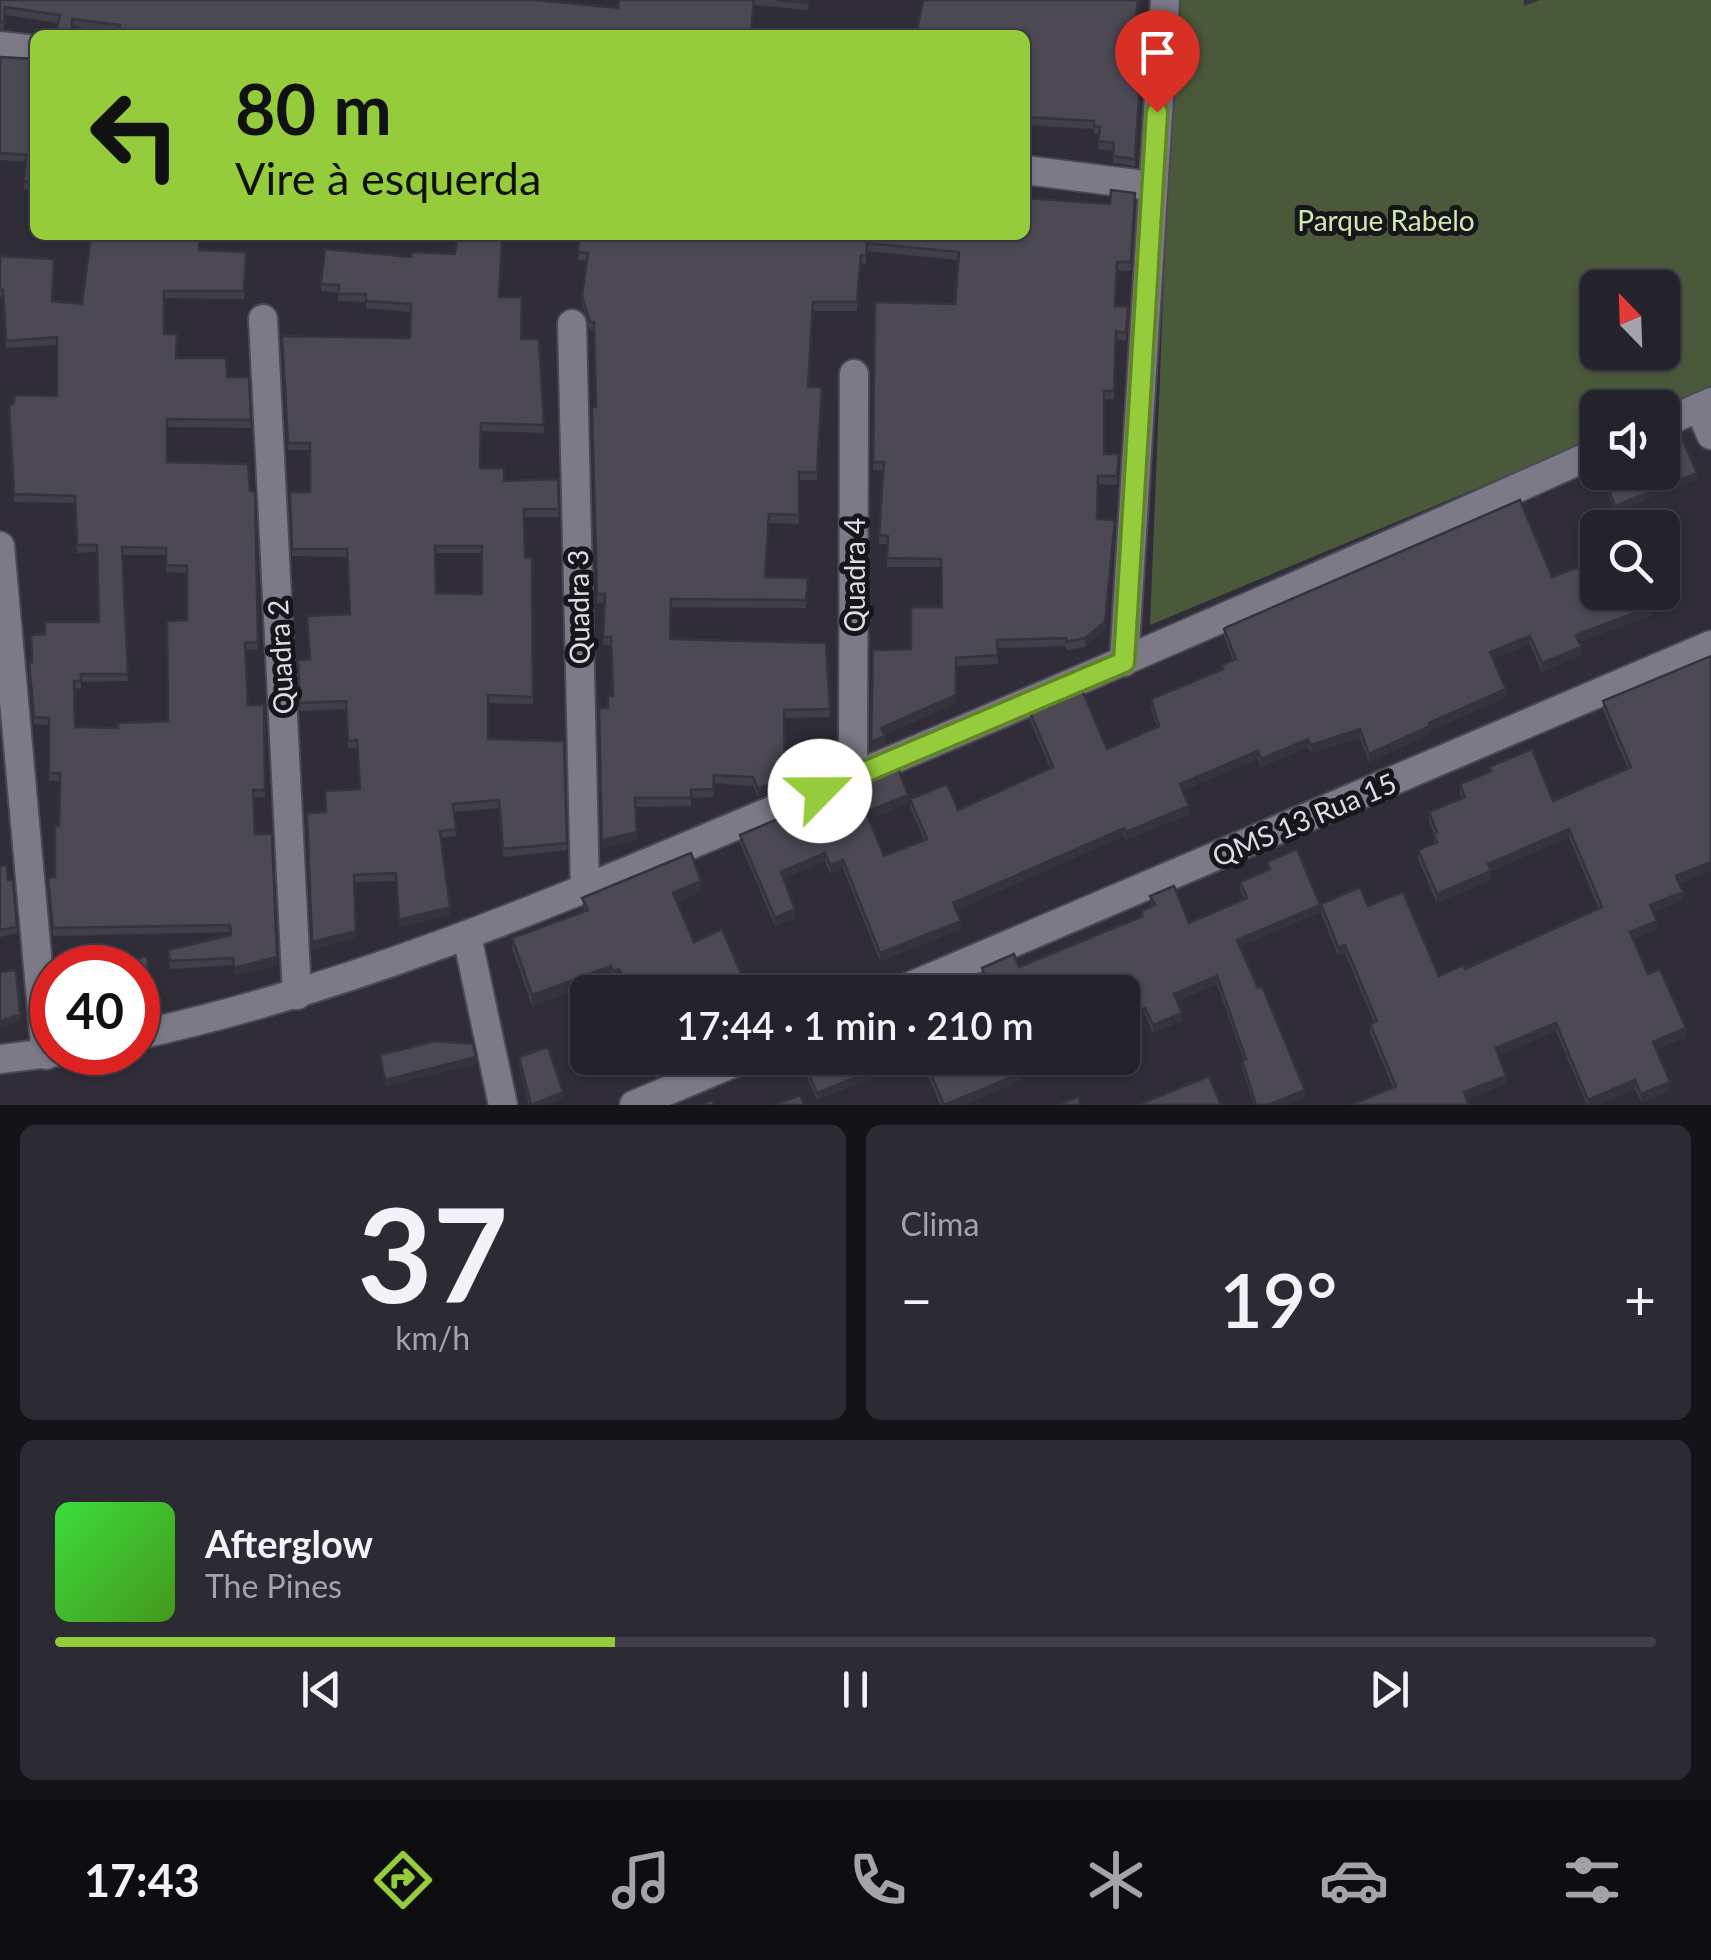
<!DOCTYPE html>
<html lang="pt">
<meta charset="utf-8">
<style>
:root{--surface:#24222b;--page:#2c2a33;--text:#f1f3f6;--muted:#a3a4a9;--line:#413f47;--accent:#95cc3b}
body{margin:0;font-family:Lato,sans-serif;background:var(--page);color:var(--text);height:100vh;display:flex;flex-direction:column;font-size:38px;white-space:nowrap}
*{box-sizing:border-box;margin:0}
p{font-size:32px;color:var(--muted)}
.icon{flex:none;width:55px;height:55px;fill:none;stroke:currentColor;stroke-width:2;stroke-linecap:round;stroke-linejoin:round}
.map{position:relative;height:1105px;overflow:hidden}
.side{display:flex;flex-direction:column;gap:20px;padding:20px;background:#141318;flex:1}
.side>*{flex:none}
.banner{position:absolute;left:30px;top:30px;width:1000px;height:210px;border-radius:15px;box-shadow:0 2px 8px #0004,0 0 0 2px var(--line);background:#95cc3b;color:#111;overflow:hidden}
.needle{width:65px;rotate:337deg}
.tools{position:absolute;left:1580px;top:270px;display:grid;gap:20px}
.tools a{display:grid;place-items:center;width:100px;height:100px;border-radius:15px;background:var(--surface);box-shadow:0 2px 8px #0004,0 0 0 2px var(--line);font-size:50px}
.speed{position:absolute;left:30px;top:945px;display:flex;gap:20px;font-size:50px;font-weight:700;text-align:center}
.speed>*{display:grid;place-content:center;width:130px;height:130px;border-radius:50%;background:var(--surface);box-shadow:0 2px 8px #0004,0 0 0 2px var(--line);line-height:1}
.speed .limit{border:15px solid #d22;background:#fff;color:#111}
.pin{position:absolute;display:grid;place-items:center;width:85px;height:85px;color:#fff;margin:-102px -42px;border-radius:50% 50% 50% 0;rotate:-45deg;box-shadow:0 0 10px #0007}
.pin .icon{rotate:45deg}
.me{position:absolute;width:110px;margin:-55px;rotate:67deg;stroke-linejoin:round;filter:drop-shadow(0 0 8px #0008)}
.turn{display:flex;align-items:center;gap:35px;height:210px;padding:0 40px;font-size:45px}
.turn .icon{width:130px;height:130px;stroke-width:2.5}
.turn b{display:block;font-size:70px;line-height:85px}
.big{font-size:75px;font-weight:600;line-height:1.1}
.side .widget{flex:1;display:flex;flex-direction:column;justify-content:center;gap:15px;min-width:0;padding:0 35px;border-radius:15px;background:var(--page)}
.side .dial{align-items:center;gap:0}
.dial b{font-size:130px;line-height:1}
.song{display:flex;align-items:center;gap:30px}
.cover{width:120px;height:120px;border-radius:15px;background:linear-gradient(135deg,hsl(120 70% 55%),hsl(100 70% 35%))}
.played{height:10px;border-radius:5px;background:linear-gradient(90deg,var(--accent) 35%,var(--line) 35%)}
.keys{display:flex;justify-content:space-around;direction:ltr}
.heat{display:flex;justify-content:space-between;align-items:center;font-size:55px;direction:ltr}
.side .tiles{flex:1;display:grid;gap:20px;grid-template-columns:1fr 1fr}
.widget:last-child{grid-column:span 2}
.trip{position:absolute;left:570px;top:975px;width:570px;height:100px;border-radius:15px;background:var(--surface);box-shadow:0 2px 8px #0004,0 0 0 2px var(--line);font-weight:600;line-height:100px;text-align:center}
.menu{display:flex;height:160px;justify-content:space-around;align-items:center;background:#0e0e11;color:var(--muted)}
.menu .icon{width:70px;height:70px}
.menu .selected{color:var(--accent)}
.menu b{font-size:45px;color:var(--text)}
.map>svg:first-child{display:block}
.green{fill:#4b593b;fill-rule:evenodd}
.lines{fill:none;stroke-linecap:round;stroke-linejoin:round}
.minor-casing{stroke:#4b4953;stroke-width:32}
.tertiary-casing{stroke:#4b4953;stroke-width:32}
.minor{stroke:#7d7a88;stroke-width:28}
.tertiary{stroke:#7d7a88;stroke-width:28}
.wall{fill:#413f49;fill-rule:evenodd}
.shaded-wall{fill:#35333c}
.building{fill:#4c4955;stroke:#35333c;stroke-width:2.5;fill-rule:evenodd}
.route-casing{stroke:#618526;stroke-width:25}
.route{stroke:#95cc3b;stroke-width:18}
.labels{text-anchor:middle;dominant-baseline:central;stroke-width:10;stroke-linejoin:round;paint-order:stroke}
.park-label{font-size:28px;fill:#cee8af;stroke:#17161b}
.street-label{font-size:28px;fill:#dedce4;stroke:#17161b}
</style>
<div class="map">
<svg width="1711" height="1105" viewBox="0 0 1711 1105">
<rect width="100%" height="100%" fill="#302d39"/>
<!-- green -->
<path class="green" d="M 1181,0 L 1711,0 L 1711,390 L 1663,410 L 1662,408 L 1598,408 L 1597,438 L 1150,625 L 1167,201 ZM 1598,288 L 1662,288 L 1662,352 L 1598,352 Z"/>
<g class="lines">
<defs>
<path id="minor" d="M 0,46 L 35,50
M 1025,170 L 1152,186
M 263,319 L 297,995
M 572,324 L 585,889
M 0,546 L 46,1055
M 1124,662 L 1165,0
M 853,777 L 854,374
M 897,992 L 1711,645
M 634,1105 L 745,1058"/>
<path id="tertiary" d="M 1699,407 L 1711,435
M 1662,424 L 1711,402
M 467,936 L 503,1105
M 138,1035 C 363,986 573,894 785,805 C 1057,691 1328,573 1598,452
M 0,1059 L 56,1052"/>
</defs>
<!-- minor casing -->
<use href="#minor" class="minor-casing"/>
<!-- tertiary casing -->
<use href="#tertiary" class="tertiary-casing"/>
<!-- minor -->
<use href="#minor" class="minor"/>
<!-- tertiary -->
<use href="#tertiary" class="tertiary"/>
</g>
<!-- wall -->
<path class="wall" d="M 0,0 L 618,8 L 619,0 L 809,0 L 808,10 L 754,5 L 119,33 L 72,26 L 58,23 L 5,15 L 4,29 L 0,29 Z
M 923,0 L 1139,0 L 1136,29 L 1142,57 L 1135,166 L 1113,163 L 1114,151 L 1098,149 L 1099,134 L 1094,134 L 1094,129 L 1025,125 L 1025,35 Z
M 0,57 L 35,59 L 35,190 L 24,189 L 26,162 L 0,160 Z
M 1135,193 L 1131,271 L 1117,270 L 1115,306 L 1128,306 L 1126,341 L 1116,339 L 1114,399 L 1104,399 L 1104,454 L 1119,454 L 1117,485 L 1098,484 L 1098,519 L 1115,528 L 1105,630 L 1085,647 L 1066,650 L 1066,646 L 997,648 L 998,664 L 956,666 L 956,703 L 884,735 L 885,744 L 871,750 L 911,649 L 942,607 L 941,567 L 887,567 L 887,544 L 879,544 L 883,471 L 873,470 L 875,302 L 955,304 L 958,260 L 867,251 L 866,264 L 861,263 L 857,311 L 813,311 L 809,387 L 822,387 L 817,480 L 799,480 L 799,524 L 769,523 L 765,577 L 808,578 L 806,608 L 671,607 L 670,639 L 826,643 L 830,717 L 784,718 L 785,786 L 758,797 L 753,786 L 714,783 L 713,797 L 691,798 L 691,806 L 636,807 L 637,840 L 602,848 L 599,708 L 608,708 L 612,696 L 611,645 L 603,645 L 605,603 L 597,603 L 592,415 L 596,407 L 594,330 L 590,330 L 582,304 L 587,261 L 578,260 L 579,235 L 681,240 L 825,237 L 1110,204 Z
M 200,250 L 246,252 L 244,299 L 164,298 L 164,334 L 177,358 L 227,377 L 251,420 L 251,428 L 167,427 L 167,462 L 250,491 L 255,491 L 258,649 L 245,650 L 248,705 L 264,705 L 265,797 L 254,798 L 255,834 L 277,965 L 234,975 L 233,965 L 170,969 L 168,957 L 168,950 L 230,935 L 230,932 L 53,936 L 48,885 L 55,877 L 59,826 L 60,781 L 49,781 L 49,725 L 34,724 L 29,670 L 45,634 L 99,622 L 97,552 L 77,553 L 75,503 L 14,502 L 9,406 L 57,396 L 57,345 L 6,348 L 3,297 L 0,297 L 0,256 L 52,301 L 82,304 ZM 123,555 L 166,555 L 166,572 L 187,573 L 187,620 L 168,721 L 118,728 L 75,727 L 74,688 L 81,689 L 81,682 L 128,681 Z
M 321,284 L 499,297 L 521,339 L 539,339 L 544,433 L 481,431 L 480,468 L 504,481 L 558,479 L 559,517 L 524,517 L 525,558 L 532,557 L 533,704 L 488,703 L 488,739 L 567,843 L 567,850 L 503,857 L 499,808 L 454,812 L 456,836 L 441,838 L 450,915 L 399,928 L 396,881 L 354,882 L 356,938 L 312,950 L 307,813 L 326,812 L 360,789 L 357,748 L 348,748 L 346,709 L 300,711 L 298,660 L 309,659 L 350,614 L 347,557 L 292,556 L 290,492 L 310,492 L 310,450 L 288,450 L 282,336 L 410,338 L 411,312 L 366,308 L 366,302 L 338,301 L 338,293 L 321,291 ZM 435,553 L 482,553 L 482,594 L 436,593 Z
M 1600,472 L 1662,472 L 1697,479 L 1615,512 Z
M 1552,577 L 1651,615 L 1579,642 L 1581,655 L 1542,672 L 1530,644 L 1493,659 L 1506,697 L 1430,731 L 1430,734 L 1369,762 L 1360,738 L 1311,753 L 1308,747 L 1261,767 L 1258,759 L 1182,791 L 1189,814 L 1126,840 L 1124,836 L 956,910 L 961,929 L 880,961 L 843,868 L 830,874 L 825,861 L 783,879 L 795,918 L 775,926 L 740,843 L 740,835 L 908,803 L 869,819 L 884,856 L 924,840 L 910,807 L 910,799 L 958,810 L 1050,768 L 1030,720 L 1030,712 L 1107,749 L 1157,727 L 1151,708 L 1151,699 L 1221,670 L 1221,665 L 1233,660 L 1224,637 L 1224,629 Z
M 1711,656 L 1711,870 L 1679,884 L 1683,900 L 1654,912 L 1657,929 L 1633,939 L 1648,974 L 1686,1037 L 1656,1049 L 1670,1091 L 1641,1102 L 1635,1089 L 1597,1105 L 1587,1105 L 1556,1031 L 1498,1056 L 1506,1084 L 1393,1087 L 1370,1033 L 1370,1024 L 1374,1022 L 1345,953 L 1338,956 L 1321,913 L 1321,904 L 1368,906 L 1439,976 L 1465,969 L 1599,909 L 1569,837 L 1491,871 L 1491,880 L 1437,903 L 1418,859 L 1418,850 L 1434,844 L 1434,833 L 1429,821 L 1429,812 L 1462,798 L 1460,792 L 1460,784 L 1489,772 L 1489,767 L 1553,801 L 1628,769 L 1603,710 L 1603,701 Z
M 1267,862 L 1320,912 L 1240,946 L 1305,1097 L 1286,1105 L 1254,1105 L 1242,1068 L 1242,1060 L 1244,1060 L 1217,984 L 1177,1001 L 1182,1021 L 1153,1033 L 1145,1015 L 985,982 L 982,975 L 982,968 L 1019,967 L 1141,917 L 1141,911 L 1152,907 L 1150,896 L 1189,923 L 1244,899 L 1240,889 L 1240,882 L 1268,870 Z
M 0,866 L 8,880 L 17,927 L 17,933 L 0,937 Z
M 701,892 L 677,902 L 694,942 L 749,992 L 625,992 L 619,980 L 613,982 L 611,977 L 532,1006 L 512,948 L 512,938 L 584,911 L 582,898 Z
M 519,1057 L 563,1098 L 547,1105 L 529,1105 L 519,1064 Z
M 799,1058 L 1032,1058 L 1016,1065 L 1019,1079 L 1017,1082 L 964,1105 L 940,1105 L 921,1058 L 817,1100 Z"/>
<!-- shaded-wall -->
<path class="shaded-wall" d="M 1524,0 L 1540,0 L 1524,6 Z
M 1697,473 L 1697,479 L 1615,512 L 1615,506 Z
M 1115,520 L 1105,630 L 1085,647 L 1085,638 Z
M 1651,607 L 1651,615 L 1576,644 L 1576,635 Z
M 1530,636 L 1530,644 L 1490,660 L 1490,652 Z
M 1581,647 L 1581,655 L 1542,672 L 1542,663 Z
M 1506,689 L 1506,697 L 1430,731 L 1430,734 L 1369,762 L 1369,754 L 1429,723 Z
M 956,695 L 956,703 L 881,736 L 881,728 Z
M 1360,729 L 1360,738 L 1311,753 L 1311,745 Z
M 885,736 L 885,744 L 871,750 L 871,742 Z
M 1308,739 L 1308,747 L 1261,767 L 1261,759 Z
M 1258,751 L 1258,759 L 1180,792 L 1180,784 Z
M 785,778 L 785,786 L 758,797 L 758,789 Z
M 908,795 L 908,803 L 866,820 L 866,812 Z
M 1189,806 L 1189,814 L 1126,840 L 1126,832 Z
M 1124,828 L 1124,836 L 953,911 L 953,903 Z
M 1569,829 L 1569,837 L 1488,872 L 1488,864 Z
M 637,832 L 637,840 L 602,848 L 602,840 Z
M 825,853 L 825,861 L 781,880 L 781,872 Z
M 843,860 L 843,868 L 830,874 L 830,865 Z
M 1711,862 L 1711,870 L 1676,885 L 1676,876 Z
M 1491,871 L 1491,880 L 1437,903 L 1437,894 Z
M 701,881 L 701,892 L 673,904 L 673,893 Z
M 1683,892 L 1683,900 L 1650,914 L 1650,905 Z
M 1320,905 L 1320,912 L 1237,947 L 1237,940 Z
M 450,907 L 450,915 L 399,928 L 399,920 Z
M 795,909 L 795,918 L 775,926 L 775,918 Z
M 961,921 L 961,929 L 880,961 L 880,953 Z
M 1657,921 L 1657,929 L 1630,940 L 1630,932 Z
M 356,931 L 356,938 L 312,950 L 312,942 Z
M 1345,945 L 1345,953 L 1338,956 L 1338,947 Z
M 277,957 L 277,965 L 234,975 L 234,968 Z
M 611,966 L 611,977 L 532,1006 L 532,995 Z
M 619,969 L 619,980 L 613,982 L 613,971 Z
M 1217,976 L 1217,984 L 1174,1002 L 1174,994 Z
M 150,987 L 150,994 L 138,997 L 138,991 Z
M 1145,1008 L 1145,1015 L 1122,1025 L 1122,1018 Z
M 1182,1013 L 1182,1021 L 1153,1033 L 1153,1025 Z
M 20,1015 L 20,1021 L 0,1028 L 0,1021 Z
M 1556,1023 L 1556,1031 L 1496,1057 L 1496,1048 Z
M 1686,1028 L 1686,1037 L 1653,1050 L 1653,1042 Z
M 476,1057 L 476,1064 L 385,1087 L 385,1080 Z
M 903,1058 L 921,1058 L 817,1100 L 817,1093 Z
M 1013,1058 L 1032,1058 L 1013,1066 Z
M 1019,1071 L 1017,1082 L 964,1105 L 947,1105 Z
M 1506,1076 L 1506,1084 L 1464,1101 L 1464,1092 Z
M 1635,1080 L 1635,1089 L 1597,1105 L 1588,1105 L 1588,1100 Z
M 1670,1082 L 1670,1091 L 1641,1102 L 1641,1094 Z
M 1305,1090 L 1305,1097 L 1286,1105 L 1268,1105 Z
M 563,1092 L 563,1098 L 547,1105 L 532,1105 Z"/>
<!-- building -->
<path class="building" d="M 0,0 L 535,0 L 618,8 L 619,0 L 754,0 L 751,35 L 118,35 L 120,25 L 72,19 L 72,35 L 55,35 L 60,15 L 5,7 L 4,22 L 0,22 Z
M 777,0 L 809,0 L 808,3 Z
M 923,0 L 1138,0 L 1135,29 L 1142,30 L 1142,50 L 1135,159 L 1113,156 L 1114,143 L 1098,141 L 1100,127 L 1094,126 L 1094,121 L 1025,117 L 1025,35 L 916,35 Z
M 860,32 L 887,35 L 860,35 Z
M 0,57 L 35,59 L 35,183 L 24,181 L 26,155 L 0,153 Z
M 1111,190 L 1135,193 L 1131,262 L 1117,262 L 1115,306 L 1128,306 L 1126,333 L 1116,331 L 1114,391 L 1104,391 L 1104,454 L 1119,454 L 1117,476 L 1098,476 L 1097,519 L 1115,520 L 1105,622 L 1085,638 L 1066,642 L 1066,638 L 997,640 L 998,655 L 956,658 L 956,695 L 881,728 L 885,736 L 871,742 L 873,650 L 911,649 L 911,607 L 942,607 L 941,559 L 887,558 L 888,536 L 879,535 L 884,462 L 873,462 L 875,302 L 955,304 L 959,252 L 867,243 L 866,256 L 861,255 L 857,302 L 813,302 L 808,387 L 822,387 L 817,472 L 799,472 L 799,515 L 769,514 L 765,577 L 808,578 L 806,600 L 671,599 L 670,639 L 826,643 L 830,709 L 784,710 L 785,778 L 758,789 L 753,777 L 714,775 L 713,789 L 691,790 L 691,798 L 635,798 L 637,832 L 602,840 L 599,708 L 608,708 L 608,696 L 613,696 L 611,637 L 603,637 L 605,594 L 597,594 L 592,407 L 596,407 L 594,322 L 590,322 L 582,296 L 588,253 L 578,252 L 579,235 L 625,235 L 681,240 L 682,235 L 766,235 L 825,237 L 825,235 L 1025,235 L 1025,198 L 1110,204 Z
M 91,235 L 200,235 L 199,250 L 246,252 L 244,291 L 164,291 L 164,334 L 177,334 L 176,358 L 226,358 L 227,377 L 249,377 L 251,420 L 167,419 L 167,462 L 248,464 L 250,491 L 255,491 L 258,642 L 245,643 L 248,705 L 264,705 L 265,790 L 253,790 L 255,834 L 272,834 L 277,957 L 234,968 L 233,958 L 170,961 L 168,950 L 231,935 L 230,925 L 53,928 L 48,878 L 55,877 L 55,826 L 59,826 L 60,773 L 49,773 L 49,718 L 34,717 L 29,662 L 32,662 L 31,635 L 45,634 L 45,622 L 99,622 L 97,545 L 77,545 L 75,496 L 14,494 L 9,406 L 14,403 L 14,395 L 57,396 L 57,337 L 6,341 L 3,290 L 0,290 L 0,256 L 54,259 L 52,301 L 82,304 ZM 122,547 L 166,548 L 166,565 L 187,566 L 187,620 L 167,621 L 168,721 L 118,723 L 118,728 L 75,727 L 74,681 L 81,681 L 81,674 L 128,674 Z
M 457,237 L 502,240 L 499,297 L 522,297 L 521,339 L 539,339 L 544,425 L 481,423 L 480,468 L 504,468 L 504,481 L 558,479 L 559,509 L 524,509 L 525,558 L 532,557 L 533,697 L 488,695 L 488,739 L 564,741 L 567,843 L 503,849 L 499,800 L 453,804 L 456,829 L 440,831 L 450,907 L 399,920 L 396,873 L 354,875 L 356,931 L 312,942 L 307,813 L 326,812 L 325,791 L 360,789 L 357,740 L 348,741 L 346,701 L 300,703 L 298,660 L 310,659 L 307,616 L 350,614 L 347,549 L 292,549 L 290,492 L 310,492 L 310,443 L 288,443 L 282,336 L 410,338 L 411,304 L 366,301 L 366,294 L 338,294 L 339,285 L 321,284 L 325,249 L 411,257 L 412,252 L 455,254 ZM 435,546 L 482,546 L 482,594 L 436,593 Z
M 1680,434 L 1697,473 L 1615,506 L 1602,472 L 1662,472 L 1662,442 Z
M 1520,500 L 1552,577 L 1598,560 L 1598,592 L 1645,592 L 1651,607 L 1576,635 L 1581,647 L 1542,663 L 1530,636 L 1490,652 L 1506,689 L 1429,723 L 1430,726 L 1369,754 L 1360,729 L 1311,745 L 1308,739 L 1261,759 L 1258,751 L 1180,784 L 1189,806 L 1126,832 L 1124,828 L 953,903 L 961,921 L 880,953 L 843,860 L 830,865 L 825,853 L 781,872 L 795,909 L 775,918 L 740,835 L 898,768 L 908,795 L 866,812 L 884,856 L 927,839 L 910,799 L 947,784 L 958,810 L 1053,767 L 1030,712 L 1082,690 L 1107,749 L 1159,726 L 1151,699 L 1223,669 L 1221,665 L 1236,659 L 1224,629 L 1227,627 Z
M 1711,656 L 1711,862 L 1676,876 L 1683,892 L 1650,905 L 1657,921 L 1630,932 L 1648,974 L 1660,969 L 1686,1028 L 1653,1042 L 1670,1082 L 1641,1094 L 1635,1080 L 1588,1100 L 1556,1023 L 1496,1048 L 1506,1076 L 1464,1092 L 1469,1105 L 1351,1105 L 1396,1086 L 1370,1024 L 1377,1021 L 1345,945 L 1338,947 L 1321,904 L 1360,887 L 1368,906 L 1403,892 L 1439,976 L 1463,965 L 1465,969 L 1602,907 L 1569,829 L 1488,864 L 1491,871 L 1437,894 L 1418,850 L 1437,842 L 1433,833 L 1437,832 L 1429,812 L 1465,797 L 1460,784 L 1491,771 L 1489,767 L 1532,749 L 1553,801 L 1631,767 L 1603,701 Z
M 1297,849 L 1320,905 L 1237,940 L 1258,988 L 1262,986 L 1305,1090 L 1268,1105 L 1256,1105 L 1242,1060 L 1246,1059 L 1217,976 L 1174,994 L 1182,1013 L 1153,1025 L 1145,1008 L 1122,1018 L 1122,992 L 960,992 L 987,981 L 982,968 L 1014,954 L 1019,967 L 1143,916 L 1141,911 L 1155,905 L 1150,896 L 1174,886 L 1189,923 L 1247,898 L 1240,882 L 1270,869 L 1267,862 Z
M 691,853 L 701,881 L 673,893 L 694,942 L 722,929 L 749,992 L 715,992 L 712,987 L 700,992 L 629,992 L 619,969 L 613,971 L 611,966 L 532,995 L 512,938 L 588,910 L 582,898 Z
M 7,865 L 8,880 L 13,880 L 17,927 L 0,930 L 0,866 Z
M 147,956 L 150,987 L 138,991 L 138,968 L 101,968 Z
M 16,970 L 20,1015 L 0,1021 L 0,972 Z
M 941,985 L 944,992 L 922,992 Z
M 435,1041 L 473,1044 L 476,1057 L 385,1080 L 380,1055 Z
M 548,1047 L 563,1092 L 531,1105 L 519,1057 Z
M 802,1058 L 903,1058 L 817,1093 Z
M 924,1058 L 1015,1058 L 1013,1058 L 1019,1071 L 1017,1075 L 944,1105 Z
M 1209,1076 L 1221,1105 L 1138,1105 Z
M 800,1095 L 804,1105 L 775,1105 Z
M 1078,1097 L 1081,1105 L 1058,1105 Z
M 712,1100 L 714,1105 L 699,1105 Z"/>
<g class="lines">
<defs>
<path id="route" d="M 820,791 L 1124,662 L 1157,112"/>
</defs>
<!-- route casing -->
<use href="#route" class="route-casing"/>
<!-- route -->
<use href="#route" class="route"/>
</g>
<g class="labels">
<!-- park labels -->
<g class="park-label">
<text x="1386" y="220">Parque Rabelo</text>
</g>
<!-- street labels -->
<g class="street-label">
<text transform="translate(854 575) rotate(-90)">Quadra 4</text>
<text transform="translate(578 607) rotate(-91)">Quadra 3</text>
<text transform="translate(280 657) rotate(-93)">Quadra 2</text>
<text transform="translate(1304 819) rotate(-23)">QMS 13 Rua 15</text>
</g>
</g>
</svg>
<div class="tools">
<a><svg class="needle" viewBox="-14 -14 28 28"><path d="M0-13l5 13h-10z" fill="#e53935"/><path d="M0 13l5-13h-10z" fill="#a3a4a9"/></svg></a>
<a><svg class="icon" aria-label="sound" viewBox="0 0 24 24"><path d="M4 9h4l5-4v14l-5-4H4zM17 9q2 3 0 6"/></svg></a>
<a><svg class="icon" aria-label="search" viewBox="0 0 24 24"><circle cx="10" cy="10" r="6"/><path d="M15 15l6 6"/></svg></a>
</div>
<div class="speed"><div class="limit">40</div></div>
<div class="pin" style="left:1157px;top:112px;background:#d93025"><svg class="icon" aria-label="arrive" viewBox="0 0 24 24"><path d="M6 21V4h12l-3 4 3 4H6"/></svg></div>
<svg class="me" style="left:820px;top:791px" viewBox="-20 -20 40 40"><circle r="19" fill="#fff"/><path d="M0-13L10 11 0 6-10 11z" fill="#95cc3b"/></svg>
<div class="trip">17:44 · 1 min · 210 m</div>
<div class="banner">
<div class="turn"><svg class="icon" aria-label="left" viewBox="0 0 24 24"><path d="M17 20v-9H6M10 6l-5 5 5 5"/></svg><div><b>80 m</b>Vire à esquerda</div></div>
</div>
</div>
<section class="side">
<div class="tiles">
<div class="widget dial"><b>37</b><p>km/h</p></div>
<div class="widget"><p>Clima</p>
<div class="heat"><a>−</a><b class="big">19°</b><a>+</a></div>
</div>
<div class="widget">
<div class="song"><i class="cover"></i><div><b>Afterglow</b><p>The Pines</p></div></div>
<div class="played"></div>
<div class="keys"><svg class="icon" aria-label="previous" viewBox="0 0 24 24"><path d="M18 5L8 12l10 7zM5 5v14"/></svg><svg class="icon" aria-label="pause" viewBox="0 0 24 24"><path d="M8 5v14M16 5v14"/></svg><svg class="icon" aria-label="next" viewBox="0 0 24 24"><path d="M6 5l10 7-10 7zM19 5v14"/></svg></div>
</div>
</div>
</section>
<nav class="menu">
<b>17:43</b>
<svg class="icon selected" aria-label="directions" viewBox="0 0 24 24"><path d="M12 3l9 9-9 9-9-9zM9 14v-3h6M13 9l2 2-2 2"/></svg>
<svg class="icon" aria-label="music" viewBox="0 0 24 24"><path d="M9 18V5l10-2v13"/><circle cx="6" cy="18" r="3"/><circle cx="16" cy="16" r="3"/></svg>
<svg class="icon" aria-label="phone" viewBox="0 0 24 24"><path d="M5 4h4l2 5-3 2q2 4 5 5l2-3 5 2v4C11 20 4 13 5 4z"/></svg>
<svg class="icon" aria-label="climate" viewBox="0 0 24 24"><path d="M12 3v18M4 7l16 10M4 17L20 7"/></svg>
<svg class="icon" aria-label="car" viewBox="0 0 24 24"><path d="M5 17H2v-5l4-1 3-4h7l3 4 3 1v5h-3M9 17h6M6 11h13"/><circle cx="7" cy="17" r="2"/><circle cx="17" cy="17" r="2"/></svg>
<svg class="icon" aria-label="filters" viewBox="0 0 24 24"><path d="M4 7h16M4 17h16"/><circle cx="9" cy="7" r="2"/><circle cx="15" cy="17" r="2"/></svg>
</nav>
